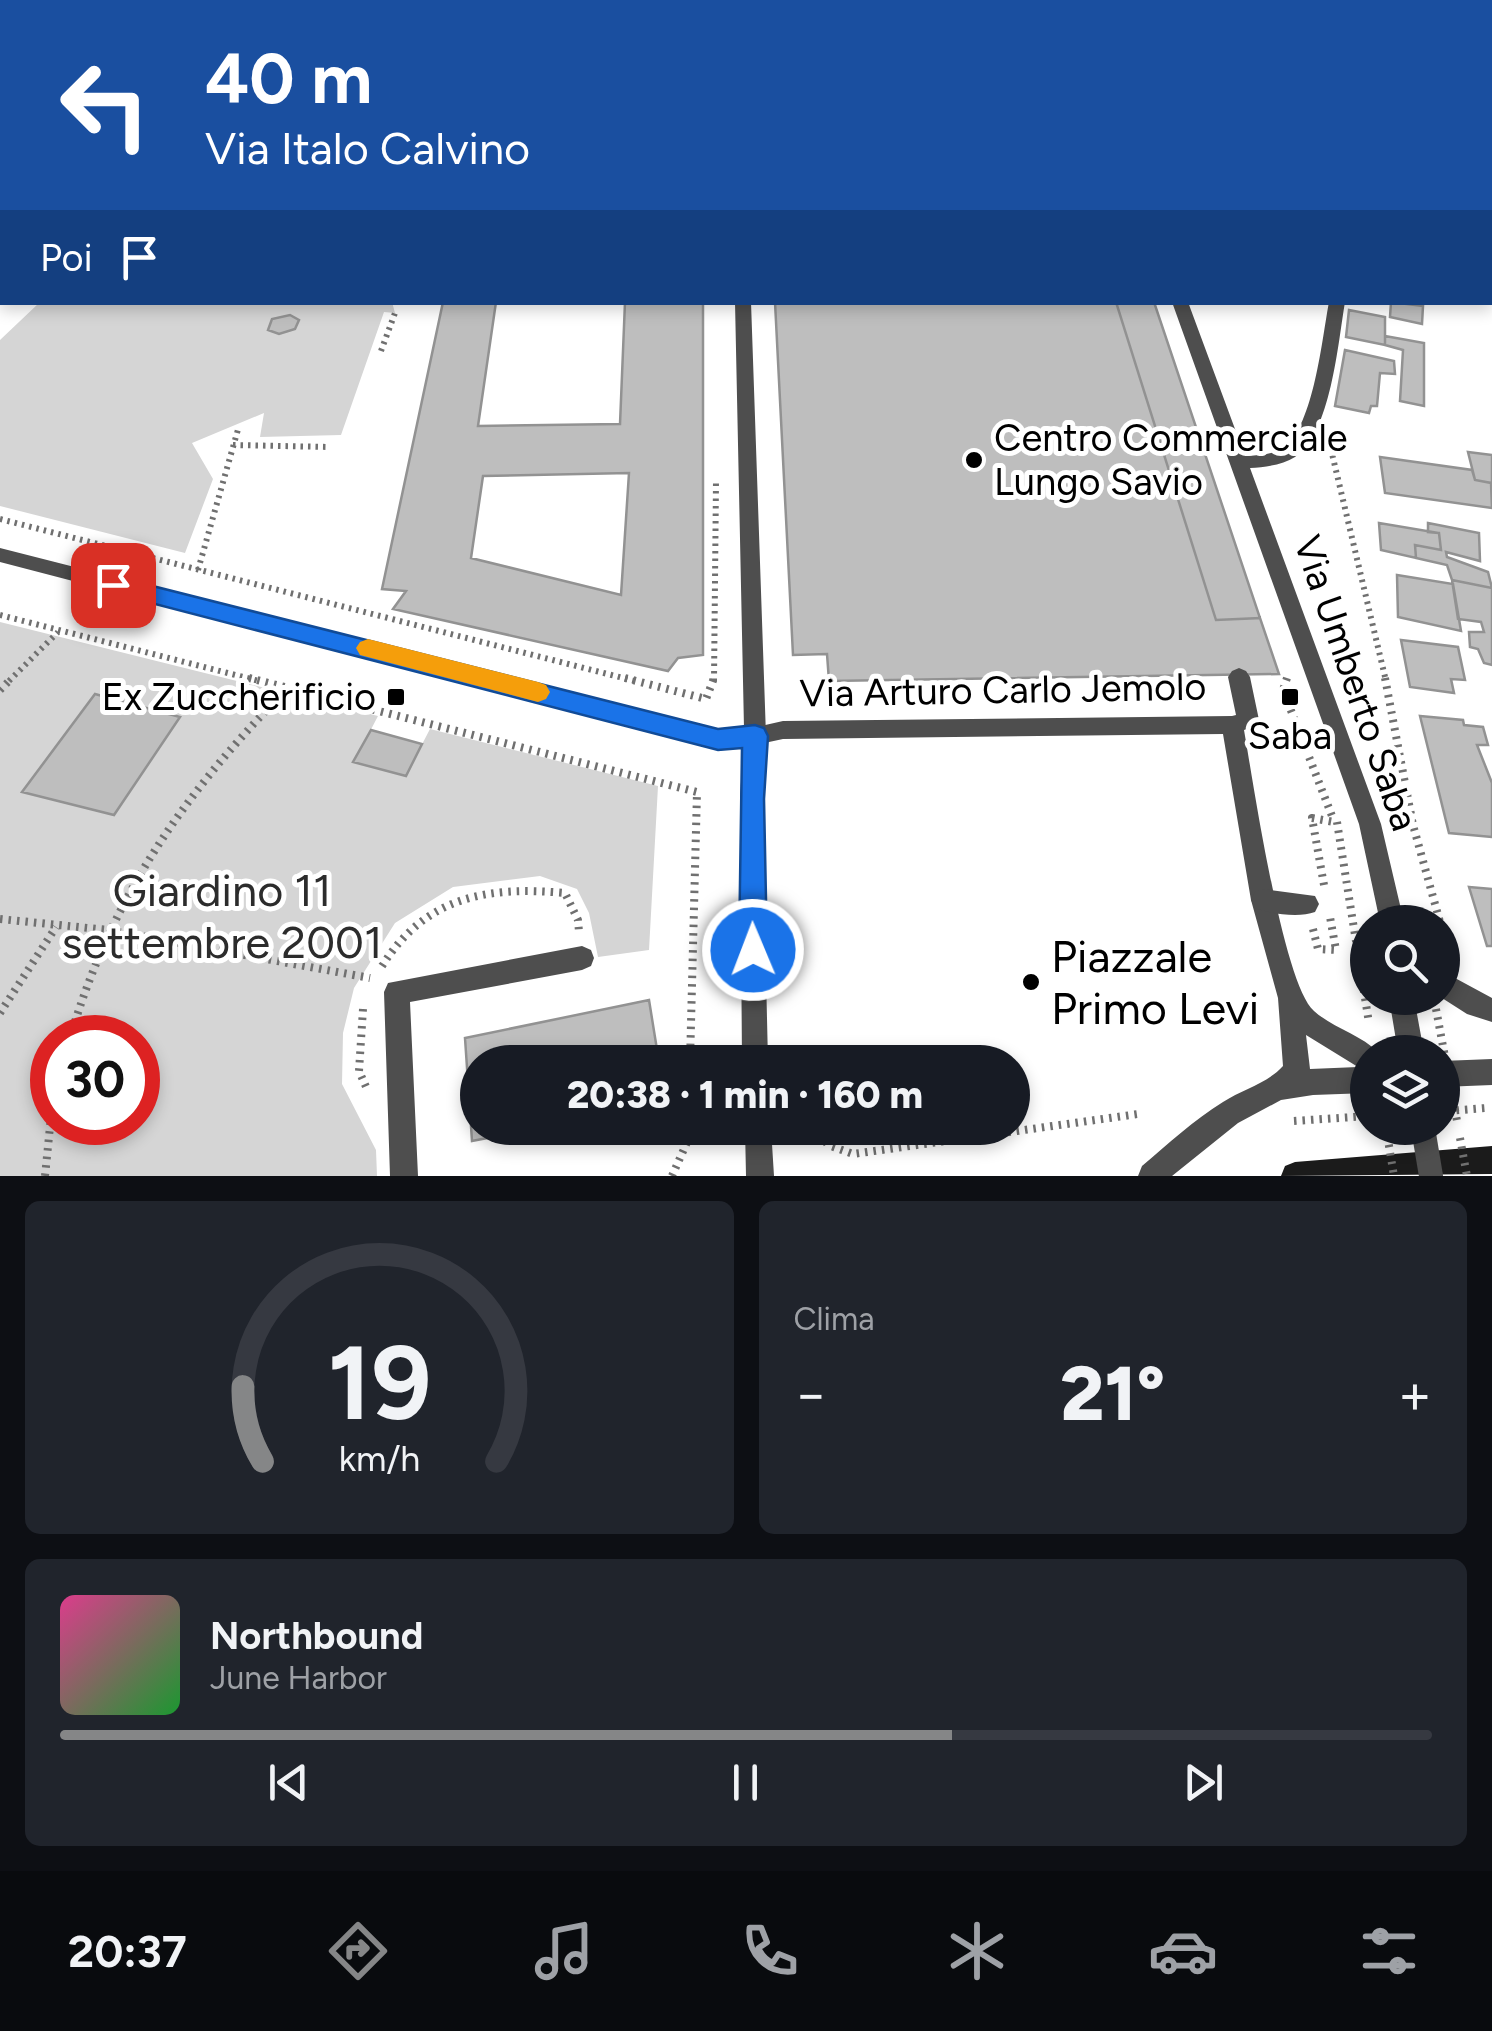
<!DOCTYPE html>
<html lang="it">
<meta charset="utf-8">
<style>
:root{--surface:#171b24;--page:#20242c;--text:#f1f3f6;--muted:#9ea1a6;--line:#363941;--accent:#858687}
body{margin:0;font-family:Figtree,sans-serif;background:var(--page);color:var(--text);height:100vh;display:flex;flex-direction:column;font-size:38px;white-space:nowrap}
*{box-sizing:border-box;margin:0}
p{font-size:32px;color:var(--muted)}
.icon{flex:none;width:55px;height:55px;fill:none;stroke:currentColor;stroke-width:2;stroke-linecap:round;stroke-linejoin:round}
.map{position:relative;height:1176px;overflow:hidden}
.details{display:flex;flex-direction:column;gap:25px;padding:25px;background:#0d0f14;flex:1}
.details>*{flex:none}
.banner{position:absolute;left:0px;top:0px;width:1492px;height:305px;box-shadow:0 5px 15px #0003;background:#1a4fa0;color:#fff;overflow:hidden}
.buttons{position:absolute;left:1350px;top:905px;display:grid;gap:20px}
.buttons a{display:grid;place-items:center;width:110px;height:110px;border-radius:50%;background:var(--surface);box-shadow:0 5px 15px #0003;font-size:50px}
.speed{position:absolute;left:30px;top:1015px;display:flex;gap:20px;font-size:50px;font-weight:700;text-align:center}
.speed>*{display:grid;place-content:center;width:130px;height:130px;border-radius:50%;background:var(--surface);box-shadow:0 5px 15px #0003;line-height:1}
.speed .limit{border:15px solid #d22;background:#fff;color:#111}
.pin{position:absolute;display:grid;place-items:center;width:85px;height:85px;color:#fff;margin:-42px;border-radius:20px;box-shadow:0 5px 15px #0006}
.me{position:absolute;width:110px;margin:-55px;rotate:359deg;stroke-linejoin:round;filter:drop-shadow(0 0 8px #0008)}
.turn{display:flex;align-items:center;gap:35px;height:210px;padding:0 40px;font-size:45px}
.turn .icon{width:130px;height:130px;stroke-width:2.5}
.turn b{display:block;font-size:70px;line-height:85px}
.then{display:flex;align-items:center;height:95px;padding:0 40px;background:#0003;gap:20px;font-size:38px}
.big{font-size:75px;font-weight:800;line-height:1.1}
.details .card{flex:1;display:flex;flex-direction:column;justify-content:center;gap:15px;min-width:0;padding:0 35px;border-radius:15px;background:var(--page)}
.details .dial{align-items:center;gap:0}
.dial svg{height:260px;overflow:visible;fill:none;stroke:var(--line);stroke-width:7;stroke-linecap:round;text-anchor:middle}
.dial text{fill:var(--text);stroke:none}
.song{display:flex;align-items:center;gap:30px}
.cover{width:120px;height:120px;border-radius:15px;background:linear-gradient(135deg,hsl(330 70% 55%),hsl(130 70% 35%))}
.played{height:10px;border-radius:5px;background:linear-gradient(90deg,var(--accent) 65%,var(--line) 65%)}
.keys{display:flex;justify-content:space-around;direction:ltr}
.heat{display:flex;justify-content:space-between;align-items:center;font-size:55px;direction:ltr}
.details .tiles{flex:1;display:grid;gap:25px;grid-template-columns:1fr 1fr}
.card:last-child{grid-column:span 2}
.trip{position:absolute;left:460px;top:1045px;width:570px;height:100px;border-radius:50px;background:var(--surface);box-shadow:0 5px 15px #0003;font-weight:800;line-height:100px;text-align:center}
.menu{display:flex;height:160px;justify-content:space-around;align-items:center;background:#090b0e;color:var(--muted)}
.menu .icon{width:70px;height:70px}
.menu .selected{color:var(--accent)}
.menu b{font-size:45px;color:var(--text)}
.map>svg:first-child{display:block}
.green{fill:#d5d5d5;fill-rule:evenodd}
.building{fill:#bebebe;stroke:#929292;stroke-width:2.5;fill-rule:evenodd}
.lines{fill:none;stroke-linecap:round;stroke-linejoin:round}
.path-far2{stroke:#707070;stroke-width:5;stroke-dasharray:1 4;stroke-linecap:butt}
.path-far1{stroke:#707070;stroke-width:6;stroke-dasharray:2.5 5;stroke-linecap:butt}
.path{stroke:#707070;stroke-width:8;stroke-dasharray:2.5 6;stroke-linecap:butt}
.service{fill:#4e4e4e;fill-rule:evenodd}
.pedestrian{fill:#4e4e4e;fill-rule:evenodd}
.minor{fill:#4e4e4e;fill-rule:evenodd}
.tertiary{stroke:#4e4e4e;stroke-width:20}
.secondary{fill:#1b1b1b;fill-rule:evenodd}
.path-bridge{stroke:#707070;stroke-width:8;stroke-dasharray:2.5 6;stroke-linecap:butt}
.minor-bridge{stroke:#4e4e4e;stroke-width:24}
.route{fill:#1a73e8;stroke:#114b97;stroke-width:2.5}
.slow{fill:#f59e0b}
.poi-dot{fill:#000;stroke:#fff;stroke-width:4}
.labels{text-anchor:middle;dominant-baseline:central;stroke-width:10;stroke-linejoin:round;paint-order:stroke}
.poi-label{font-size:38px;fill:#000;stroke:#fff;text-anchor:start}
.street-label{font-size:38px;fill:#000;stroke:#fff}
.near-park-label{font-size:45px;fill:#2c2c2c;stroke:#fff}
.near-poi-label{font-size:45px;fill:#000;stroke:#fff;text-anchor:start}
</style>
<div class="map">
<svg width="1492" height="1176" viewBox="0 0 1492 1176">
<rect width="100%" height="100%" fill="#fff"/>
<!-- green -->
<path class="green" d="M 392,302 L 395,313 L 384,312 L 341,435 L 260,437 L 264,413 L 192,443 L 213,479 L 185,553 L 0,506 L 0,340 L 39,303 Z
M 0,622 L 378,716 L 354,762 L 406,775 L 430,729 L 658,786 L 649,950 L 598,957 L 589,913 L 577,889 L 540,876 L 453,887 L 395,923 L 354,988 L 343,1033 L 342,1084 L 376,1150 L 377,1176 L 0,1176 ZM 95,694 L 179,717 L 114,815 L 23,791 ZM 52,1038 L 138,1038 L 138,1122 L 52,1122 Z"/>
<!-- building -->
<path class="building" d="M 1289,0 L 1492,0 L 1492,239 L 1490,2 Z
M 443,302 L 496,302 L 478,426 L 620,424 L 625,302 L 703,302 L 703,655 L 678,658 L 668,671 L 393,609 L 406,591 L 382,589 ZM 629,473 L 621,595 L 471,558 L 483,476 Z
M 775,302 L 1116,302 L 1216,620 L 1260,618 L 1279,674 L 829,681 L 827,654 L 793,655 Z
M 1116,302 L 1154,302 L 1260,618 L 1216,620 Z
M 1391,302 L 1423,306 L 1422,324 L 1390,317 Z
M 1349,310 L 1385,317 L 1385,345 L 1346,337 Z
M 290,315 L 299,320 L 295,329 L 279,334 L 268,330 L 272,319 Z
M 1385,336 L 1424,343 L 1424,406 L 1400,401 L 1403,350 L 1385,345 Z
M 1345,350 L 1394,361 L 1395,374 L 1380,373 L 1377,406 L 1371,406 L 1369,413 L 1335,406 Z
M 1468,452 L 1492,455 L 1492,483 L 1475,480 Z
M 1380,457 L 1472,470 L 1475,480 L 1491,483 L 1492,508 L 1385,493 Z
M 1379,523 L 1439,533 L 1441,550 L 1415,545 L 1416,558 L 1381,550 Z
M 1428,523 L 1479,533 L 1480,561 L 1446,552 L 1447,557 L 1488,572 L 1492,588 L 1452,580 L 1447,565 L 1416,558 L 1415,545 L 1441,550 L 1439,533 L 1428,532 Z
M 1397,575 L 1453,584 L 1461,631 L 1398,617 Z
M 1452,580 L 1492,588 L 1492,665 L 1484,663 L 1478,649 L 1470,647 L 1469,632 L 1484,632 L 1481,622 L 1458,619 Z
M 1401,640 L 1458,647 L 1465,680 L 1451,679 L 1454,693 L 1410,687 Z
M 95,694 L 180,717 L 114,815 L 22,792 Z
M 1420,716 L 1463,720 L 1464,725 L 1483,727 L 1488,745 L 1477,745 L 1492,783 L 1492,837 L 1449,833 Z
M 371,730 L 422,744 L 406,776 L 353,762 Z
M 1469,887 L 1492,889 L 1492,946 L 1487,946 Z
M 649,1000 L 659,1062 L 478,1062 L 478,1128 L 539,1128 L 472,1141 L 465,1038 Z"/>
<g class="lines">
<!-- path-far2 -->
<path class="path-far2" d="M 1128,0 L 1133,2"/>
<!-- path-far1 -->
<path class="path-far1" d="M 381,351 L 395,313
M 1329,441 L 1386,681
M 233,445 L 330,447
M 0,519 L 635,681
M 198,570 L 239,426
M 0,615 L 259,681
M 9,681 L 58,632
M 714,681 L 716,481"/>
<!-- path -->
<path class="path" d="M 249,678 L 697,792 L 690,1062
M 625,678 L 706,699 L 714,678
M 1287,678 L 1283,690 L 1332,816
M 1385,678 L 1413,825 L 1440,922
M 0,690 L 12,678
M 1337,822 L 1369,1023
M 1324,885 L 1312,818 L 1334,822
M 0,919 L 108,930 L 370,978
M 1313,929 L 1318,949 L 1336,950 L 1330,917
M 1442,930 L 1450,958
M 382,966 C 426,896 487,886 565,893 L 578,920 L 579,932
M 363,1009 L 359,1071 L 367,1089
M 0,1013 L 56,927
M 70,1038 C 112,896 184,793 287,689
M 1448,1111 L 1486,1108
M 1294,1121 L 1368,1116
M 816,1128 L 828,1145 L 853,1154 L 1138,1114
M 45,1176 L 52,1107
M 672,1176 L 689,1138 L 689,1128"/>
<!-- service -->
<path class="service" d="M 1239,668 L 1246,671 L 1250,677 L 1259,720 L 1256,726 L 1244,730 C 1253,781 1283,984 1314,1011 C 1333,1028 1361,1035 1378,1052 L 1368,1052 L 1368,1093 L 1313,1095 L 1281,1100 L 1238,1123 L 1172,1176 L 1138,1176 L 1142,1166 C 1168,1144 1194,1120 1223,1102 C 1243,1089 1268,1083 1283,1066 L 1278,998 L 1251,900 L 1223,734 L 783,739 L 755,745 L 747,743 L 744,736 L 747,729 L 783,721 L 1232,716 L 1236,715 L 1228,677 L 1232,671 ZM 1306,1035 L 1358,1067 L 1310,1069 Z
M 582,946 L 591,950 L 594,958 L 591,966 L 582,970 L 410,1002 L 418,1176 L 390,1176 L 384,992 L 388,983 Z
M 1492,1059 L 1492,1085 L 1442,1087 L 1442,1061 Z"/>
<!-- pedestrian -->
<path class="pedestrian" d="M 1263,889 L 1315,896 L 1319,904 L 1315,912 C 1299,918 1271,914 1255,908 L 1251,900 L 1255,892 Z"/>
<!-- minor -->
<path class="minor" d="M 726,0 L 738,0 L 739,2 L 727,2 Z
M 1065,0 L 1077,0 L 1078,2 L 1066,2 Z
M 735,302 L 751,302 L 766,736 L 762,799 L 768,1062 L 742,1062 L 740,799 L 743,747 L 718,749 L 0,562 L 0,548 L 718,731 L 744,728 Z
M 1172,302 L 1188,302 L 1245,456 C 1258,455 1273,455 1284,447 C 1314,425 1322,338 1329,302 L 1345,302 C 1338,343 1331,433 1295,457 C 1283,465 1265,467 1250,468 L 1381,824 L 1404,922 L 1380,922 L 1359,824 Z
M 1442,971 L 1492,998 L 1492,1022 L 1467,1014 L 1442,998 Z
M 1389,998 L 1414,998 L 1424,1052 L 1398,1052 Z
M 745,1128 L 771,1128 L 774,1176 L 746,1176 Z"/>
<!-- tertiary -->
<path class="tertiary" d="M 318,2 L 321,0
M 0,294 L 2,291"/>
<!-- secondary -->
<path class="secondary" d="M 1492,1146 L 1492,1174 L 1281,1176 L 1285,1166 L 1295,1162 Z"/>
<!-- path-bridge -->
<path class="path-bridge" d="M 1436,1009 L 1458,1126
M 1386,1128 L 1394,1176
M 1460,1138 L 1467,1176"/>
<!-- minor-bridge -->
<path class="minor-bridge" d="M 1423,1128 L 1431,1176"/>
</g>
<!-- route -->
<path class="route" d="M 113,576 L 718,729 L 755,725 L 764,728 L 768,736 L 764,799 L 767,950 L 763,959 L 753,963 L 743,959 L 739,950 L 742,748 L 718,750 L 105,591 L 102,585 Z"/>
<!-- slow -->
<path class="slow" d="M 368,639 L 538,682 L 546,685 L 550,692 L 546,699 L 538,702 L 360,655 L 356,648 L 360,642 Z"/>
<!-- markers -->
<g class="poi-dot">
<circle cx="974" cy="460" r="10"/>
<rect x="386" y="687" width="20" height="20" rx="5"/>
<rect x="1280" y="687" width="20" height="20" rx="5"/>
<circle cx="1031" cy="982" r="10"/>
</g>
<g class="labels">
<!-- poi labels -->
<g class="poi-label">
<text x="994" y="438">Centro Commerciale<tspan x="994" dy="44">Lungo Savio</tspan></text>
<text x="376" y="697" text-anchor="end">Ex Zuccherificio</text>
<text x="1290" y="736" text-anchor="middle">Saba</text>
</g>
<!-- street labels -->
<g class="street-label">
<text transform="translate(1356 683) rotate(71)">Via Umberto Saba</text>
<text transform="translate(1003 690) rotate(-1)">Via Arturo Carlo Jemolo</text>
</g>
<!-- near-park labels -->
<g class="near-park-label">
<text x="222" y="890">Giardino 11<tspan x="222" dy="52">settembre 2001</tspan></text>
</g>
<!-- near-poi labels -->
<g class="near-poi-label">
<text x="1051" y="956">Piazzale<tspan x="1051" dy="52">Primo Levi</tspan></text>
</g>
</g>
</svg>
<div class="buttons">
<a><svg class="icon" aria-label="search" viewBox="0 0 24 24"><circle cx="10" cy="10" r="6"/><path d="M15 15l6 6"/></svg></a>
<a><svg class="icon" aria-label="layers" viewBox="0 0 24 24"><path d="M12 4l9 5-9 5-9-5zM3 14l9 5 9-5"/></svg></a>
</div>
<div class="speed"><div class="limit">30</div></div>
<div class="pin" style="left:113px;top:585px;background:#d93025"><svg class="icon" aria-label="arrive" viewBox="0 0 24 24"><path d="M6 21V4h12l-3 4 3 4H6"/></svg></div>
<svg class="me" style="left:753px;top:950px" viewBox="-20 -20 40 40"><circle r="17" fill="#1a73e8" stroke="#fff" stroke-width="3"/><path d="M0-11L8 9 0 5-8 9z" fill="#fff"/></svg>
<div class="trip">20:38 · 1 min · 160 m</div>
<div class="banner">
<div class="turn"><svg class="icon" aria-label="left" viewBox="0 0 24 24"><path d="M17 20v-9H6M10 6l-5 5 5 5"/></svg><div><b>40 m</b>Via Italo Calvino</div></div>
<div class="then">Poi<svg class="icon" aria-label="arrive" viewBox="0 0 24 24"><path d="M6 21V4h12l-3 4 3 4H6"/></svg></div>
</div>
</div>
<section class="details">
<div class="tiles">
<div class="card dial"><svg viewBox="0 0 100 80">
<path d="M14 69A42 42 0 1 1 86 69"/>
<path d="M14 69A42 42 0 0 1 8 46" stroke="#858687"/>
<text x="50" y="56" font-size="32" font-weight="700">19</text>
<text x="50" y="72" font-size="11">km/h</text>
</svg></div>
<div class="card"><p>Clima</p>
<div class="heat"><a>−</a><b class="big">21°</b><a>+</a></div>
</div>
<div class="card">
<div class="song"><i class="cover"></i><div><b>Northbound</b><p>June Harbor</p></div></div>
<div class="played"></div>
<div class="keys"><svg class="icon" aria-label="previous" viewBox="0 0 24 24"><path d="M18 5L8 12l10 7zM5 5v14"/></svg><svg class="icon" aria-label="pause" viewBox="0 0 24 24"><path d="M8 5v14M16 5v14"/></svg><svg class="icon" aria-label="next" viewBox="0 0 24 24"><path d="M6 5l10 7-10 7zM19 5v14"/></svg></div>
</div>
</div>
</section>
<nav class="menu">
<b>20:37</b>
<svg class="icon selected" aria-label="directions" viewBox="0 0 24 24"><path d="M12 3l9 9-9 9-9-9zM9 14v-3h6M13 9l2 2-2 2"/></svg>
<svg class="icon" aria-label="music" viewBox="0 0 24 24"><path d="M9 18V5l10-2v13"/><circle cx="6" cy="18" r="3"/><circle cx="16" cy="16" r="3"/></svg>
<svg class="icon" aria-label="phone" viewBox="0 0 24 24"><path d="M5 4h4l2 5-3 2q2 4 5 5l2-3 5 2v4C11 20 4 13 5 4z"/></svg>
<svg class="icon" aria-label="climate" viewBox="0 0 24 24"><path d="M12 3v18M4 7l16 10M4 17L20 7"/></svg>
<svg class="icon" aria-label="car" viewBox="0 0 24 24"><path d="M5 17H2v-5l4-1 3-4h7l3 4 3 1v5h-3M9 17h6M6 11h13"/><circle cx="7" cy="17" r="2"/><circle cx="17" cy="17" r="2"/></svg>
<svg class="icon" aria-label="filters" viewBox="0 0 24 24"><path d="M4 7h16M4 17h16"/><circle cx="9" cy="7" r="2"/><circle cx="15" cy="17" r="2"/></svg>
</nav>
